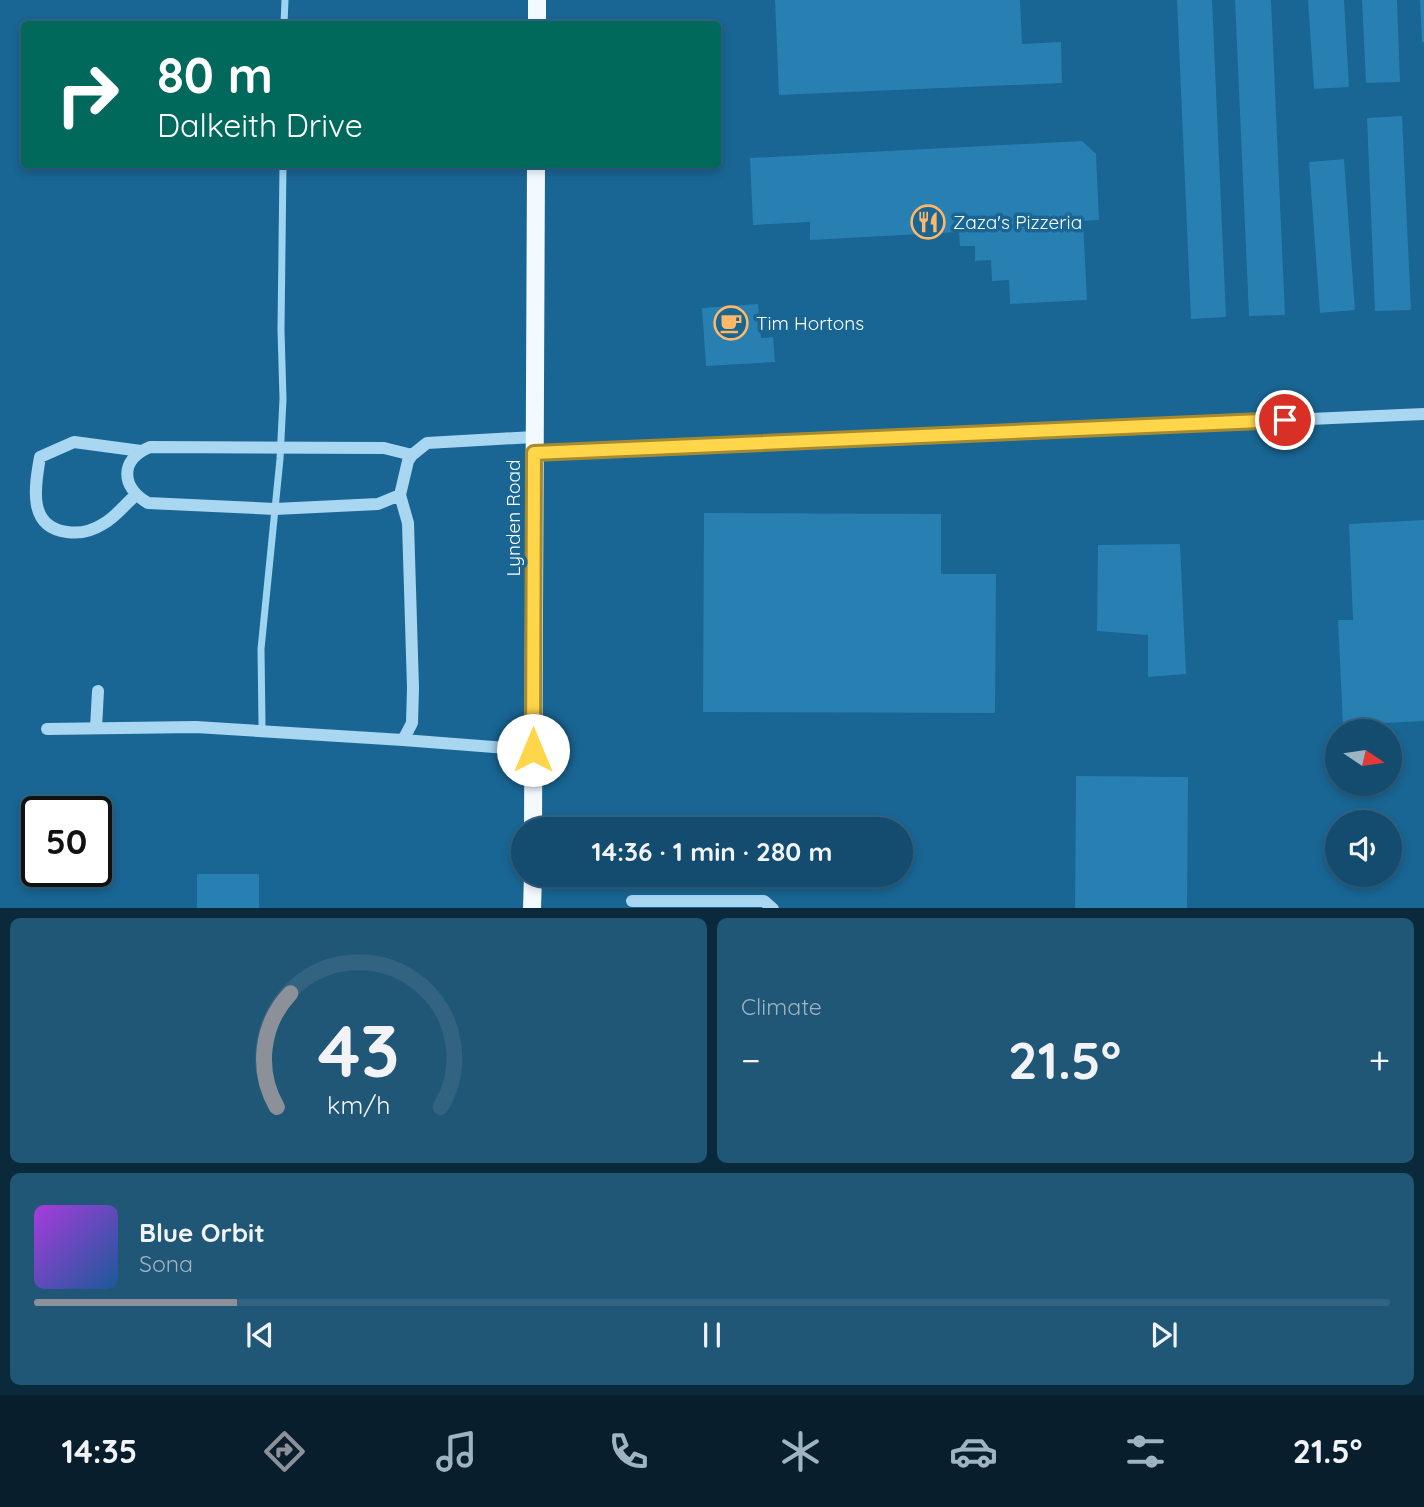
<!DOCTYPE html>
<meta charset="utf-8">
<style>
:root{--surface:#134c6e;--page:#205676;--text:#f1f3f6;--muted:#9db4c2;--line:#326381;--accent:#8c9099}
body{margin:0;font-family:Quicksand,sans-serif;background:var(--page);color:var(--text);height:100vh;display:flex;flex-direction:column;font-size:26px;white-space:nowrap}
*{box-sizing:border-box;margin:0}
p{font-size:23px;color:var(--muted)}
.icon{flex:none;width:38px;height:38px;fill:none;stroke:currentColor;stroke-width:2;stroke-linecap:round;stroke-linejoin:round}
.map{position:relative;height:908px;overflow:hidden}
.panel{display:flex;flex-direction:column;gap:10px;padding:10px;background:#0a2a3c;flex:1}
.panel>*{flex:none}
.guide{position:absolute;left:21px;top:21px;width:700px;height:147px;border-radius:7px;box-shadow:0 4px 10px #0003,0 0 0 2px var(--line);background:#00695c;color:#fff;overflow:hidden}
.needle{width:46px;rotate:103deg}
.tools{position:absolute;left:1325px;top:719px;display:grid;gap:14px}
.tools a{display:grid;place-items:center;width:77px;height:77px;border-radius:50%;background:var(--surface);box-shadow:0 4px 10px #0003,0 0 0 2px var(--line);font-size:35px}
.speed{position:absolute;left:21px;top:796px;display:flex;gap:14px;font-size:35px;font-weight:700;text-align:center}
.speed>*{display:grid;place-content:center;width:91px;height:91px;border-radius:50%;background:var(--surface);box-shadow:0 4px 10px #0003,0 0 0 2px var(--line);line-height:1}
.speed .limit{border:4px solid #111;border-radius:10px;background:#fff;color:#111}
.pin{position:absolute;display:grid;place-items:center;width:60px;height:60px;color:#fff;margin:-30px;border:4px solid #fff;border-radius:50%;box-shadow:0 2px 7px #0007}
.me{position:absolute;width:77px;margin:-38px;rotate:0deg;stroke-linejoin:round;filter:drop-shadow(0 0 5px #0008)}
.turn{display:flex;align-items:center;gap:24px;height:147px;padding:0 21px;font-size:32px}
.turn .icon{width:91px;height:91px;stroke-width:2.5}
.turn b{display:block;font-size:49px;line-height:60px}
.big{font-size:52px;font-weight:700;line-height:1.1}
.panel .card{flex:1;display:flex;flex-direction:column;justify-content:center;gap:10px;min-width:0;padding:0 24px;border-radius:10px;background:var(--page)}
.panel .dial{align-items:center;gap:0}
.dial svg{height:182px;overflow:visible;fill:none;stroke:var(--line);stroke-width:7;stroke-linecap:round;text-anchor:middle}
.dial text{fill:var(--text);stroke:none}
.song{display:flex;align-items:center;gap:21px}
.cover{width:84px;height:84px;border-radius:10px;background:linear-gradient(135deg,hsl(280 70% 55%),hsl(210 70% 35%))}
.played{height:7px;border-radius:4px;background:linear-gradient(90deg,var(--accent) 15%,var(--line) 15%)}
.keys{display:flex;justify-content:space-around;direction:ltr}
.heat{display:flex;justify-content:space-between;align-items:center;font-size:38px;direction:ltr}
.panel .tiles{flex:1;display:grid;gap:10px;grid-template-columns:1fr 1fr}
.card:last-child{grid-column:span 2}
.trip{position:absolute;left:511px;top:817px;width:402px;height:70px;border-radius:35px;background:var(--surface);box-shadow:0 4px 10px #0003,0 0 0 2px var(--line);font-weight:700;line-height:70px;text-align:center}
.tabs{display:flex;height:112px;justify-content:space-around;align-items:center;background:#081e2c;color:var(--muted)}
.tabs .icon{width:49px;height:49px}
.tabs .active{color:var(--accent)}
.tabs b{font-size:32px;color:var(--text)}
.map>svg:first-child{display:block}
.lines{fill:none;stroke-linecap:round;stroke-linejoin:round}
.stream{stroke:#9cd4f2;stroke-width:7}
.building{fill:#287fb1}
.minor{stroke:#a9d6f0;stroke-width:12}
.major{stroke:#f2f9ff;stroke-width:18}
.route-casing{stroke:#a68a30;stroke-width:18}
.route{stroke:#ffd54a;stroke-width:12}
.labels{text-anchor:middle;dominant-baseline:central;stroke-width:7;stroke-linejoin:round;paint-order:stroke}
.poi-label{font-size:19px;fill:#fff;stroke:#196593;text-anchor:start}
.street-label{font-size:19px;fill:#fff;stroke:#196593}
</style>
<div class="map">
<svg width="1424" height="909" viewBox="0 0 1424 909">
<rect width="100%" height="100%" fill="#196593"/>
<g class="lines">
<!-- stream -->
<path class="stream" d="M 284,24 L 285,0
M 262,725 L 261,649 L 280,459 L 283,399 L 281,330 L 283,164"/>
</g>
<!-- building -->
<path class="building" d="M 775,0 L 1020,0 L 1022,44 L 1061,42 L 1062,83 L 779,95 Z
M 1177,0 L 1212,0 L 1226,317 L 1191,319 Z
M 1235,0 L 1271,0 L 1285,315 L 1249,316 Z
M 1308,0 L 1344,0 L 1349,87 L 1314,89 Z
M 1362,0 L 1397,0 L 1400,82 L 1366,83 Z
M 1420,0 L 1424,0 L 1424,42 L 1422,42 Z
M 1402,116 L 1411,310 L 1375,311 L 1367,118 Z
M 1082,141 L 1096,154 L 1099,220 L 1083,221 L 1087,300 L 1010,304 L 1009,280 L 992,281 L 991,260 L 975,261 L 975,246 L 960,246 L 959,232 L 810,240 L 810,222 L 753,225 L 750,158 Z
M 1344,159 L 1355,310 L 1320,313 L 1309,162 Z
M 758,304 L 761,338 L 773,337 L 775,362 L 706,366 L 702,308 Z
M 704,513 L 941,514 L 941,574 L 996,574 L 995,713 L 703,712 Z
M 1424,520 L 1424,721 L 1343,725 L 1338,620 L 1353,620 L 1349,524 Z
M 1180,544 L 1186,674 L 1148,677 L 1148,635 L 1097,631 L 1098,545 Z
M 1076,776 L 1188,777 L 1187,909 L 1075,909 Z
M 197,874 L 259,874 L 259,909 L 197,909 Z"/>
<g class="lines">
<!-- minor -->
<path class="minor" d="M 534,453 L 1424,414
M 412,455 L 384,448 L 150,447 C 119,460 121,487 148,503 L 275,509 L 378,504 L 400,495 L 408,461 L 412,455 L 427,443 L 534,437
M 136,495 C 125,504 116,517 103,524 C 92,531 80,534 67,532 C 27,527 35,486 40,457 L 74,442 L 141,451
M 96,728 L 98,691
M 47,729 L 196,727 L 403,740 L 412,723 L 413,688 L 408,523 L 400,495
M 403,740 L 533,750
M 632,901 L 764,901 L 773,909"/>
<!-- major -->
<path class="major" d="M 537,24 L 537,0
M 533,830 L 536,164
M 532,909 L 533,875"/>
</g>
<g class="lines">
<defs>
<path id="route" d="M 533,750 L 534,453 L 1285,420"/>
</defs>
<!-- route casing -->
<use href="#route" class="route-casing"/>
<!-- route -->
<use href="#route" class="route"/>
</g>
<!-- icons -->
<defs>
<symbol id="restaurant-ring" viewBox="-11 -11 22 22"><circle r="9.5" fill="#196593" stroke="#ffb768" stroke-width="1.5"/><path d="M-5-6h1v4h1v-4h1v4h1v-4h1v5L-1.5 .5V6h-2V.5L-5-1ZM5-6V6H3V1.5H1.5Q1.5-4 5-6Z" fill="#ffb768"/></symbol>
<symbol id="cafe-ring" viewBox="-11 -11 22 22"><circle r="9.5" fill="#196593" stroke="#ffb768" stroke-width="1.5"/><path d="M-5.5-4.5H6V0H3Q3 3.5 0 3.5H-2.5Q-5.5 3.5-5.5 0ZM3-3.2v2h1.7v-2ZM-6 4.5H4V6H-6Z" fill="#ffb768"/></symbol>
</defs>
<g fill-rule="evenodd">
<use href="#restaurant-ring" x="909" y="203" width="38" height="38"/>
<use href="#cafe-ring" x="712" y="304" width="38" height="38"/>
</g>
<g class="labels">
<!-- poi labels -->
<g class="poi-label">
<text x="953" y="222">Zaza's Pizzeria</text>
<text x="756" y="323">Tim Hortons</text>
</g>
<!-- street labels -->
<g class="street-label">
<text transform="translate(513 518) rotate(-90)">Lynden Road</text>
</g>
</g>
</svg>
<div class="tools">
<a><svg class="needle" viewBox="-14 -14 28 28"><path d="M0-13l5 13h-10z" fill="#e53935"/><path d="M0 13l5-13h-10z" fill="#9db4c2"/></svg></a>
<a><svg class="icon" aria-label="sound" viewBox="0 0 24 24"><path d="M4 9h4l5-4v14l-5-4H4zM17 9q2 3 0 6"/></svg></a>
</div>
<div class="speed"><div class="limit">50</div></div>
<div class="pin" style="left:1285px;top:420px;background:#d93025"><svg class="icon" aria-label="arrive" viewBox="0 0 24 24"><path d="M6 21V4h12l-3 4 3 4H6"/></svg></div>
<svg class="me" style="left:533px;top:750px" viewBox="-20 -20 40 40"><circle r="19" fill="#fff"/><path d="M0-13L10 11 0 6-10 11z" fill="#ffd54a"/></svg>
<div class="trip">14:36 · 1 min · 280 m</div>
<div class="guide">
<div class="turn"><svg class="icon" aria-label="right" viewBox="0 0 24 24"><path d="M7 20v-9h11M14 6l5 5-5 5"/></svg><div><b>80 m</b>Dalkeith Drive</div></div>
</div>
</div>
<section class="panel">
<div class="tiles">
<div class="card dial"><svg viewBox="0 0 100 80">
<path d="M14 69A42 42 0 1 1 86 69"/>
<path d="M14 69A42 42 0 0 1 20 19" stroke="#8c9099"/>
<text x="50" y="56" font-size="32" font-weight="700">43</text>
<text x="50" y="72" font-size="11">km/h</text>
</svg></div>
<div class="card"><p>Climate</p>
<div class="heat"><a>−</a><b class="big">21.5°</b><a>+</a></div>
</div>
<div class="card">
<div class="song"><i class="cover"></i><div><b>Blue Orbit</b><p>Sona</p></div></div>
<div class="played"></div>
<div class="keys"><svg class="icon" aria-label="previous" viewBox="0 0 24 24"><path d="M18 5L8 12l10 7zM5 5v14"/></svg><svg class="icon" aria-label="pause" viewBox="0 0 24 24"><path d="M8 5v14M16 5v14"/></svg><svg class="icon" aria-label="next" viewBox="0 0 24 24"><path d="M6 5l10 7-10 7zM19 5v14"/></svg></div>
</div>
</div>
</section>
<nav class="tabs">
<b>14:35</b>
<svg class="icon active" aria-label="directions" viewBox="0 0 24 24"><path d="M12 3l9 9-9 9-9-9zM9 14v-3h6M13 9l2 2-2 2"/></svg>
<svg class="icon" aria-label="music" viewBox="0 0 24 24"><path d="M9 18V5l10-2v13"/><circle cx="6" cy="18" r="3"/><circle cx="16" cy="16" r="3"/></svg>
<svg class="icon" aria-label="phone" viewBox="0 0 24 24"><path d="M5 4h4l2 5-3 2q2 4 5 5l2-3 5 2v4C11 20 4 13 5 4z"/></svg>
<svg class="icon" aria-label="climate" viewBox="0 0 24 24"><path d="M12 3v18M4 7l16 10M4 17L20 7"/></svg>
<svg class="icon" aria-label="car" viewBox="0 0 24 24"><path d="M5 17H2v-5l4-1 3-4h7l3 4 3 1v5h-3M9 17h6M6 11h13"/><circle cx="7" cy="17" r="2"/><circle cx="17" cy="17" r="2"/></svg>
<svg class="icon" aria-label="filters" viewBox="0 0 24 24"><path d="M4 7h16M4 17h16"/><circle cx="9" cy="7" r="2"/><circle cx="15" cy="17" r="2"/></svg>
<b>21.5°</b>
</nav>
